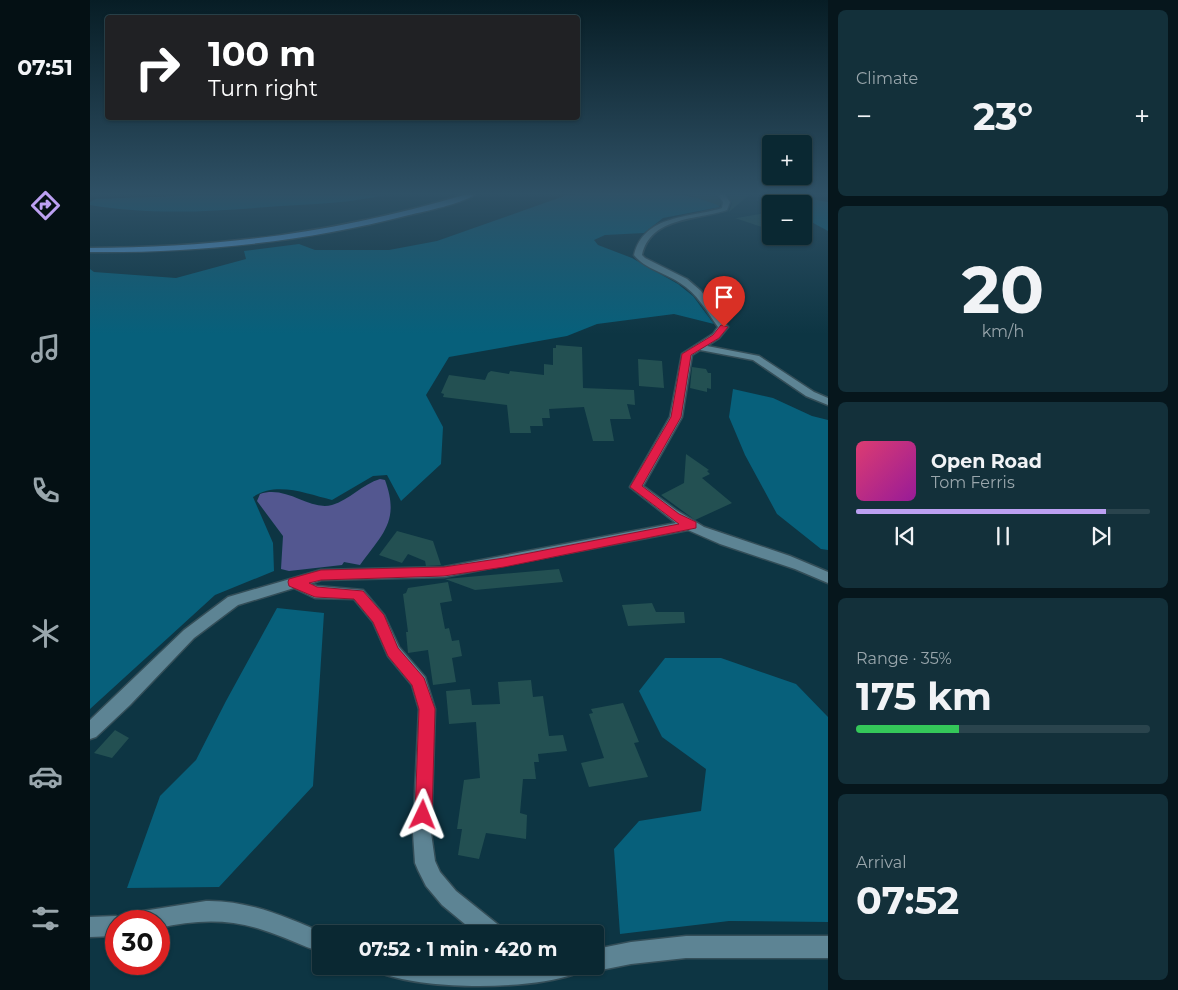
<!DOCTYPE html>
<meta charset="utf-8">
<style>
:root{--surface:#0a2832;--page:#13303a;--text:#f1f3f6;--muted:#99a6ac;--line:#2a444d;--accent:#bca0f2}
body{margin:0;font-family:Montserrat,sans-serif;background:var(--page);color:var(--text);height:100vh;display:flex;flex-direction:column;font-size:19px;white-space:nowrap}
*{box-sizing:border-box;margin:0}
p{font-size:16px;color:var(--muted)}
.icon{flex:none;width:28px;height:28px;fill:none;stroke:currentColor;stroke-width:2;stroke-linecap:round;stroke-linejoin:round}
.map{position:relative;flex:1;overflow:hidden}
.details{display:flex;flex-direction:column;gap:10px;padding:10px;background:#06161c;width:350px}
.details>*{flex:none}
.top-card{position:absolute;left:15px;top:15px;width:475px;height:105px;border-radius:5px;box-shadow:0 1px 4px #0004,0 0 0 1px var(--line);background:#202124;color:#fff;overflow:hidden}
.fabs{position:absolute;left:672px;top:135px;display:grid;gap:10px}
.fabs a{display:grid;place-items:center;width:50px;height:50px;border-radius:5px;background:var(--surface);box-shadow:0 1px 4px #0004,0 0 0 1px var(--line);font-size:25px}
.speed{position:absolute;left:15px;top:910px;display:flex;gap:10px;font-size:25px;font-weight:700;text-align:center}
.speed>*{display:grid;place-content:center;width:65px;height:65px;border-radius:50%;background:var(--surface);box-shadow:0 1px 4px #0004,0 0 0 1px var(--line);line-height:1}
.speed .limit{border:8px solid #d22;background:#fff;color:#111}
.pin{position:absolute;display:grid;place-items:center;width:42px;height:42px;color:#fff;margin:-51px -21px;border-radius:50% 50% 50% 0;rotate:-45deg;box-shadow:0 0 5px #0007}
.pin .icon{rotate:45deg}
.me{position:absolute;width:55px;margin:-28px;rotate:2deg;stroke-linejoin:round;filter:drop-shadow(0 0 4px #0008)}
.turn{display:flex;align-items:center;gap:18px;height:105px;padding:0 20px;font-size:22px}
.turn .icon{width:65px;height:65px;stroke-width:2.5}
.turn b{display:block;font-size:35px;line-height:42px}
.big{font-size:38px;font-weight:700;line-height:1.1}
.details .widget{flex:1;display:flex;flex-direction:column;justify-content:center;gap:8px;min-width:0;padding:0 18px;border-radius:8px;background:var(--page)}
.details .dial{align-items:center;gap:0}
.dial b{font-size:65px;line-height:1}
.song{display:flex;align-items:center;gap:15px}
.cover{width:60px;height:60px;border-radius:8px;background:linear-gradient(135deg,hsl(340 70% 55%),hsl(300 70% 35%))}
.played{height:5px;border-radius:2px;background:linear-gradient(90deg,var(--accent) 85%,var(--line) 85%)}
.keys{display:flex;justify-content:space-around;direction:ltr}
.heat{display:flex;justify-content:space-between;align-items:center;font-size:28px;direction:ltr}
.charge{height:8px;border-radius:4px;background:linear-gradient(90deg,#34c759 35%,var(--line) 0)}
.trip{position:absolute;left:222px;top:925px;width:292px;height:50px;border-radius:5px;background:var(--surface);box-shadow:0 1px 4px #0004,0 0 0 1px var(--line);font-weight:700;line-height:50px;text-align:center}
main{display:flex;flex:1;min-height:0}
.dock{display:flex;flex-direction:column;width:90px;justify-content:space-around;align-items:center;background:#041014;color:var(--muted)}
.dock .icon{width:35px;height:35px}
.dock .selected{color:var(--accent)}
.dock b{font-size:22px;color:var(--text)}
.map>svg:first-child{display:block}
.green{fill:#07607b}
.water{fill:#535790}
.building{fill:#235052}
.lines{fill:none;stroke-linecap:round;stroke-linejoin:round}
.minor-casing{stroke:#344e58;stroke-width:3}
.tertiary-casing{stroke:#344e58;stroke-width:3}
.primary-casing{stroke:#344e58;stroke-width:3}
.minor{fill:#5d8494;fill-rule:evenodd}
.tertiary{fill:#5d8494;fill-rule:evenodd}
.primary{fill:#5a99d2;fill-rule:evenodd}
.route{fill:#e11d48;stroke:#92132f}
</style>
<main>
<nav class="dock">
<b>07:51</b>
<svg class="icon selected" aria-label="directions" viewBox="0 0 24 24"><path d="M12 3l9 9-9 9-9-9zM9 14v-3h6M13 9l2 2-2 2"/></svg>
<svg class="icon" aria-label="music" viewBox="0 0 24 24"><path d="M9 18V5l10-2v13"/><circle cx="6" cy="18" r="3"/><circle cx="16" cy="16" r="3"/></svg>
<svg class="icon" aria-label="phone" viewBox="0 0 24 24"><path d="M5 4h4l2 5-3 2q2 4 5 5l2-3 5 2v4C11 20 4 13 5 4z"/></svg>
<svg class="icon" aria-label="climate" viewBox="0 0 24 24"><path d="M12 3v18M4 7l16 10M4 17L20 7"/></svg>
<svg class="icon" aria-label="car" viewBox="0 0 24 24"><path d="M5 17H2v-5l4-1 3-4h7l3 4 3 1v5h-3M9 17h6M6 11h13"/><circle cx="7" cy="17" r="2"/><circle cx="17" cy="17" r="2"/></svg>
<svg class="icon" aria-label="filters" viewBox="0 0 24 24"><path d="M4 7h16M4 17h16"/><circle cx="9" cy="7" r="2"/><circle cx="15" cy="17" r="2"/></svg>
</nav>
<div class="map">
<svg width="738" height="990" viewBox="0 0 738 990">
<rect width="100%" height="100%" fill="#0d3543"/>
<!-- green -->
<path class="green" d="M 113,195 L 294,195 C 261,203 225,204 191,206 C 127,211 64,216 0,205 L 0,202 L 5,199 Z
M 477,195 C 505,195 615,188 630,207 L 573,218 L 554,233 L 515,235 L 504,240 L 508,245 L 542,258 L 588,284 L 603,296 L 624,324 L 584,314 L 507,324 L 477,336 L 359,357 L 336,395 L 353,427 L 351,464 L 311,501 L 297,475 L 283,476 L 242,500 C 217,494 187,481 163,497 L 183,543 L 184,571 L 125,595 L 0,709 L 0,269 L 4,272 L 86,278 L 156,259 L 154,251 L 209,244 L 225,250 L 299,250 L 347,241 Z
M 704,196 L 738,202 L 738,231 L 714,218 L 714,204 L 691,204 L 684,198 Z
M 643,389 L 683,398 L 722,416 L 738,420 L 738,550 L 731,549 L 687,514 L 655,455 L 639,417 Z
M 187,608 L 234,613 L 223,786 L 129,887 L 37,888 L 70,796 L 106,760 L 136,701 Z
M 575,658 L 631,658 L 706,684 L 738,717 L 738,922 L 639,921 L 530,934 L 524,849 L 549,821 L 611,811 L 616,769 L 572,737 L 549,691 Z"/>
<!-- water -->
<path class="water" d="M 290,479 L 295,480 C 310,521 293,533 270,565 L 254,562 L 252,565 L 199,571 L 191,569 L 193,536 L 167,501 L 170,494 C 197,485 219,511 242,505 C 259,500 273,484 290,479 Z"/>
<!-- building -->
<path class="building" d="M 600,195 L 626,195 L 631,202 L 630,206 Z
M 637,195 L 659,195 L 639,212 L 642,203 Z
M 681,212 L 681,230 L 645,218 L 647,218 Z
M 466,345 L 492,347 L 493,388 L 544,390 L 545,405 L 537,404 L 541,419 L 520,419 L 524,441 L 503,441 L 494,407 L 459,409 L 460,418 L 452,418 L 453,426 L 440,426 L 441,433 L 420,433 L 417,405 L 353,397 L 354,394 L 351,393 L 359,375 L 395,380 L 398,373 L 401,371 L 419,374 L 420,371 L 454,375 L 454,364 L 463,365 L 463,348 L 466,348 Z
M 548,359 L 572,361 L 574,388 L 549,386 Z
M 602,367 L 616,369 L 618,373 L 621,373 L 621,389 L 617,388 L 617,392 L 600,388 Z
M 596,454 L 619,470 L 617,471 L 620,474 L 612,478 L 642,503 L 605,520 L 571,495 L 594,483 Z
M 307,531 L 343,541 L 351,565 L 336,566 L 335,561 L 318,554 L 312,563 L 289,555 Z
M 469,569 L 473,582 L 385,590 L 355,579 Z
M 358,582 L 362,601 L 350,603 L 355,629 L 359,628 L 362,641 L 369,640 L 372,656 L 362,658 L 366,682 L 343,685 L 338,650 L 318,653 L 316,632 L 318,632 L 313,594 L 316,593 L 318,588 Z
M 562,603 L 566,612 L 594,612 L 595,623 L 538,626 L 532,605 Z
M 441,680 L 443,697 L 453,696 L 459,736 L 473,735 L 477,751 L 448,754 L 449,762 L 444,762 L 446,779 L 433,779 L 430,813 L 437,815 L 436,839 L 396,833 L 389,859 L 368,855 L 372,829 L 367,829 L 374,780 L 390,778 L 386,722 L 359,724 L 356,691 L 380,689 L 382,705 L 410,704 L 408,682 Z
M 533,703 L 549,742 L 544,743 L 558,777 L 499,787 L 491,763 L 514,758 L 499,714 L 503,713 L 501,709 Z
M 25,730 L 39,738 L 22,758 L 4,753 Z"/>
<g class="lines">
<defs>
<path id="minor" d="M 628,195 L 635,195 L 640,202 L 637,210 C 608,220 561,216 552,255 L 555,258 L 597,279 L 611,291 L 636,325 L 638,327 L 629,338 L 617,346 L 669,356 L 724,392 L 738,398 L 738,405 L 716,396 L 663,360 L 610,350 L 602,355 L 592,417 L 553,486 L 586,510 L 614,527 L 700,556 L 738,572 L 738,583 L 705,569 L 630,544 L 598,530 L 354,577 L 231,580 L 220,584 L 227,586 L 273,590 L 294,615 L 309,647 L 335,677 L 345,709 L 341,833 L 345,861 L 350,872 L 366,891 L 411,927 L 414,934 L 387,934 L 352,905 L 336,886 L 328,870 L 325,863 L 323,833 L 329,709 L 322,685 L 298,656 L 283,622 L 264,599 L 225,598 L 204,588 L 148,605 L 104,638 L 40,705 L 6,737 L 0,739 L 0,720 L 94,630 L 138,597 L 231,570 L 354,567 L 586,523 L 540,487 L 580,417 L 592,354 L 623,334 L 628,327 C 617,312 607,293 590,283 C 576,273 555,269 544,255 C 554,214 600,218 632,208 L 633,202 Z"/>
<path id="tertiary" d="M 116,901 C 159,900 198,918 236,934 L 231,934 L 231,952 C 212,946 193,936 173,930 C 138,918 104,920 69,928 L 69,921 L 43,921 L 46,914 L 53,911 Z
M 26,916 L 34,921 L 26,921 L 26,936 L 0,937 L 0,917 Z
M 596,936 L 738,936 L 738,958 L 596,958 L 541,964 L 506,971 L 498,966 L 506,966 L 506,949 L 541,942 Z
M 290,966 L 488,966 L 485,974 C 437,990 341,990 293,974 Z"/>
<path id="primary" d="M 374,195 L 384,195 C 371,204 336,211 319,215 C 214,242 108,253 0,252 L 0,248 C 130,248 249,232 374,195 Z"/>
</defs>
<!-- minor casing -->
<use href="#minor" class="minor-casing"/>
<!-- tertiary casing -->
<use href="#tertiary" class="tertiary-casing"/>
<!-- primary casing -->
<use href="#primary" class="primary-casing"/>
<!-- minor -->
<use href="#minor" class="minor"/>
<!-- tertiary -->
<use href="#tertiary" class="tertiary"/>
<!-- primary -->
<use href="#primary" class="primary"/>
</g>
<!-- sky -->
<linearGradient id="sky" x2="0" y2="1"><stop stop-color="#071d25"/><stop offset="0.58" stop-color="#2f5166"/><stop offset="1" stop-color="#2f5166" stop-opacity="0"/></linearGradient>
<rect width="738" height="334" fill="url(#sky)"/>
<!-- route -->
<path class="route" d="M 631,325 L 638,327 L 629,338 L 601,355 L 591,417 L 552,486 L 589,514 L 606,522 L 606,528 L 414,567 L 354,576 L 231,580 L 219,583 L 227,587 L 273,591 L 294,615 L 308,648 L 334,678 L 345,709 L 342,815 L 339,821 L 333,823 L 327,821 L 325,815 L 329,709 L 322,685 L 298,656 L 283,622 L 264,599 L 225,597 L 199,586 L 198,582 L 199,579 L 231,570 L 354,567 L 414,558 L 589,524 L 540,487 L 581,417 L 592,354 L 623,335 Z"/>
</svg>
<div class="fabs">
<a>+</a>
<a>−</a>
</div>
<div class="speed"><div class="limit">30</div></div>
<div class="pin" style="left:634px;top:327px;background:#d93025"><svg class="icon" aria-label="arrive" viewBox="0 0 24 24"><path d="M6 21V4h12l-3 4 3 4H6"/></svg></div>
<svg class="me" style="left:333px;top:815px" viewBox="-20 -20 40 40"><path d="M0-17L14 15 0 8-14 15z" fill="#e11d48" stroke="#fff" stroke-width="4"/></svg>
<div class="trip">07:52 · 1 min · 420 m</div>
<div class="top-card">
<div class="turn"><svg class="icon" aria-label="right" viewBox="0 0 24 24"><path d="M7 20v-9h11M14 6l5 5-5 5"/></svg><div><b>100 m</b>Turn right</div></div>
</div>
</div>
<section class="details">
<div class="widget"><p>Climate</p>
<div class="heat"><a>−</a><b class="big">23°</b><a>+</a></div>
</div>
<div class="widget dial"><b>20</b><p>km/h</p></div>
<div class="widget">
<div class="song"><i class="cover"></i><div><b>Open Road</b><p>Tom Ferris</p></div></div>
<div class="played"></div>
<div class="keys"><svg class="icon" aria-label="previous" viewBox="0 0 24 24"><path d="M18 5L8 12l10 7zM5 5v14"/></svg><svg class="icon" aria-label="pause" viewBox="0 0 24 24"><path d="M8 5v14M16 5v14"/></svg><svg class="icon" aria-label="next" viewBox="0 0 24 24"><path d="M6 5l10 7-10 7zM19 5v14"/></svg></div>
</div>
<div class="widget"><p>Range · 35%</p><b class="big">175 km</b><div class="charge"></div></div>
<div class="widget"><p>Arrival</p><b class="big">07:52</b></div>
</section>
</main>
